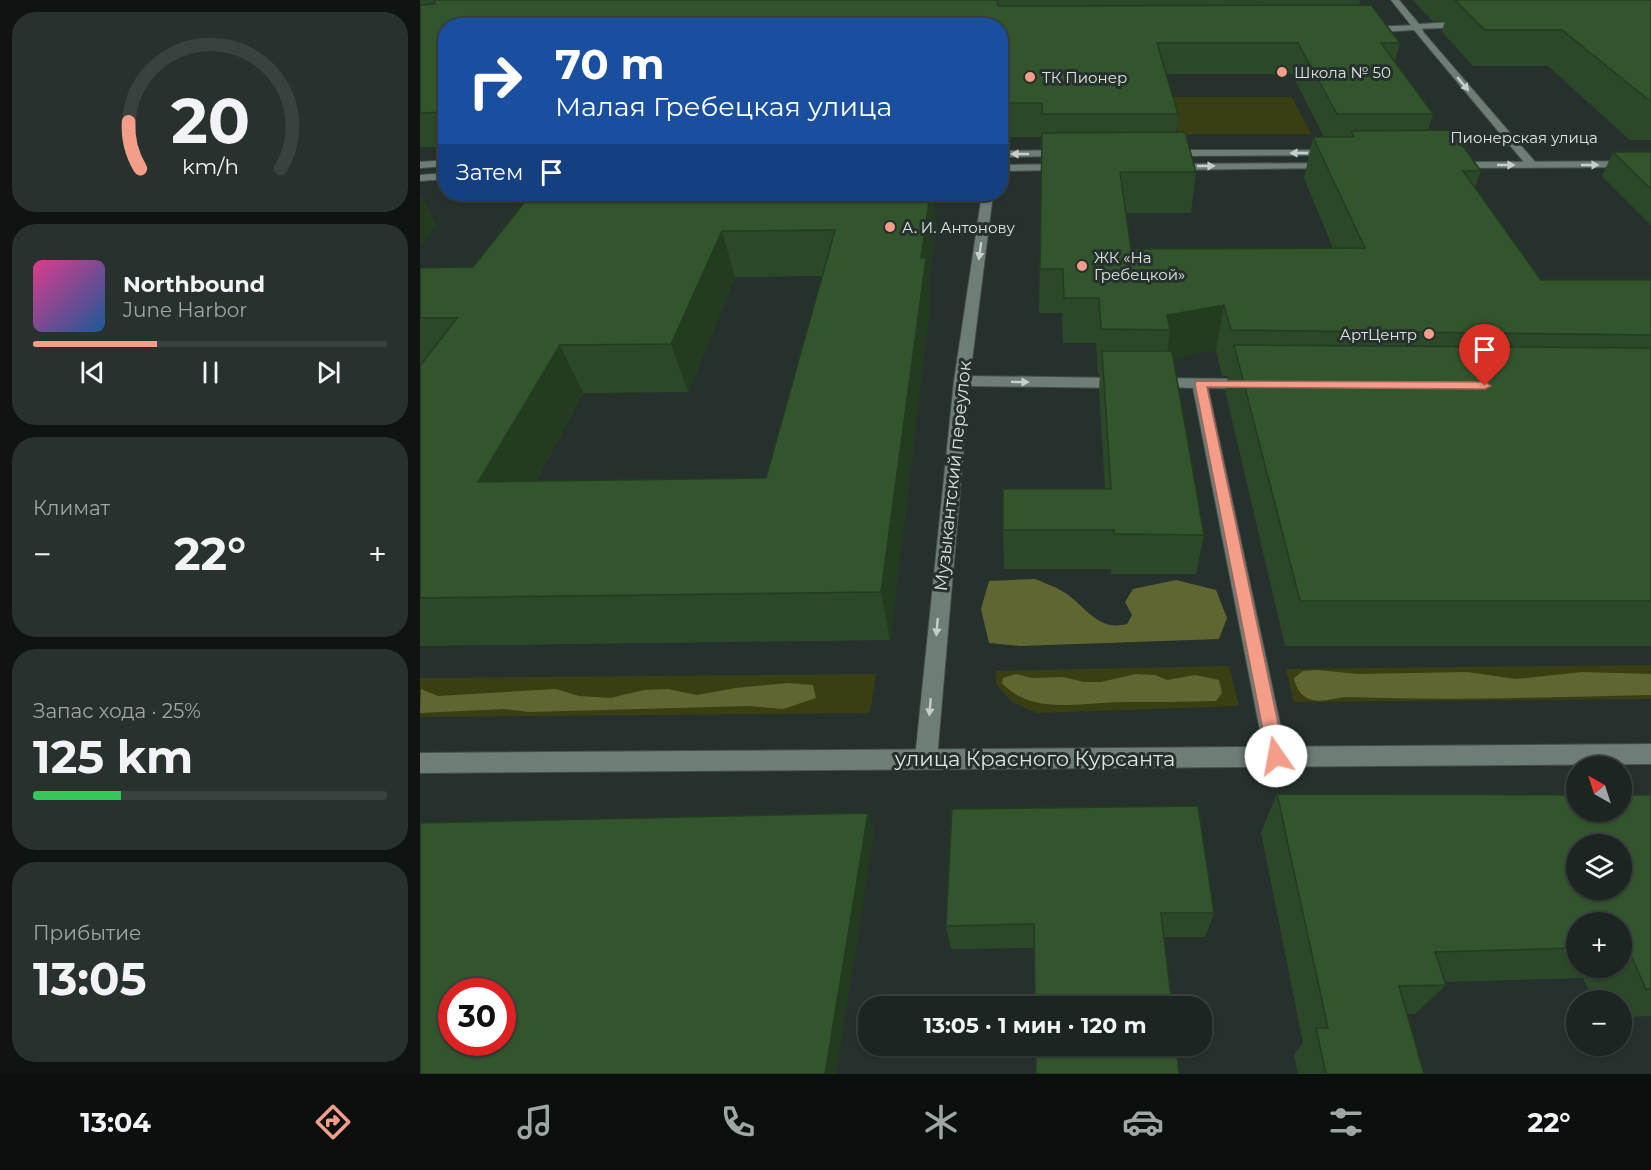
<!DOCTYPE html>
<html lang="ru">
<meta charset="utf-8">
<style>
:root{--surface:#1c2522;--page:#29312f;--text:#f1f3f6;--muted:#a0a5a5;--line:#3a4240;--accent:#f49e89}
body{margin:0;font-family:Montserrat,sans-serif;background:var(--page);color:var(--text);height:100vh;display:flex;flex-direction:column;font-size:22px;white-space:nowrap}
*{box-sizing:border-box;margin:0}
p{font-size:20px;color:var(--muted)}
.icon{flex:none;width:33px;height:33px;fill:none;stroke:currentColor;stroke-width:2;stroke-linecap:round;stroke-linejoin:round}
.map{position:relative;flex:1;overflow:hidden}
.panel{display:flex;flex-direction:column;gap:12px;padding:12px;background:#0f1413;width:420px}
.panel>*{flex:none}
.guide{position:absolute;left:18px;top:18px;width:570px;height:183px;border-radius:24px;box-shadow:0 2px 4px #0004,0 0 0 2px var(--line);background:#1a4fa0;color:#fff;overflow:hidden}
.needle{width:39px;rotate:321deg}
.buttons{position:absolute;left:1146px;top:756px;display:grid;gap:12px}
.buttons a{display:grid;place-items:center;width:66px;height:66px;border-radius:50%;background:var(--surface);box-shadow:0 2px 4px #0004,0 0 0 2px var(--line);font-size:30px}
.speed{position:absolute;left:18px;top:978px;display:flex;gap:12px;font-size:30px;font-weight:700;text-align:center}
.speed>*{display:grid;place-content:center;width:78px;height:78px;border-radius:50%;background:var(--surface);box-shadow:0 2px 4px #0004,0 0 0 2px var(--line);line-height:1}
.speed .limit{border:9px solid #d22;background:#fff;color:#111}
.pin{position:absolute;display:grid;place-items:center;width:51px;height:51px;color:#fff;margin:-62px -26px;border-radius:50% 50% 50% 0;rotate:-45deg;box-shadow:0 0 6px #0007}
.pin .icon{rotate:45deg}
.me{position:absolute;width:66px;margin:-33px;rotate:348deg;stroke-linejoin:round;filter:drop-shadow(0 0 4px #0008)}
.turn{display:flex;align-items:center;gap:21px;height:126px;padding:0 18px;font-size:27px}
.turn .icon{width:78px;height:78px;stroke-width:2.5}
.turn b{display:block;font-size:42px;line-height:51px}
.then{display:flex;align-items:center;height:57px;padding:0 18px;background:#0003;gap:12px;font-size:22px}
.big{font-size:45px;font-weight:700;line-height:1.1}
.panel .card{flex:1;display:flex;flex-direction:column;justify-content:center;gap:9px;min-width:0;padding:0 21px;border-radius:24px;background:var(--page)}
.panel .dial{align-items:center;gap:0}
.dial svg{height:156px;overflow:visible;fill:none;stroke:var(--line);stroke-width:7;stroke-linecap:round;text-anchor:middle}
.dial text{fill:var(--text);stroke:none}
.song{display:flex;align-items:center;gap:18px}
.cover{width:72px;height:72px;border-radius:9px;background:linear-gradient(135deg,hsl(330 70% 55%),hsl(210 70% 35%))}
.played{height:6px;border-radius:3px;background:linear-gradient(90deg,var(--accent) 35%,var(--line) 35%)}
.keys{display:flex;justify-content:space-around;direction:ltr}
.heat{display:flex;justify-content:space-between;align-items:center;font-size:33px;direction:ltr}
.charge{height:9px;border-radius:4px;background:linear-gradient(90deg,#34c759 25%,var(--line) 0)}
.trip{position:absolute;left:438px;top:996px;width:354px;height:60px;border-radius:24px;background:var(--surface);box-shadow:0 2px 4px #0004,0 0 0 2px var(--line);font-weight:700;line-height:60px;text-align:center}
.tabs{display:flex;height:96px;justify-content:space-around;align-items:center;background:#0b0f0e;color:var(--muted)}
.tabs .icon{width:42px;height:42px}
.tabs .on{color:var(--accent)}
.tabs b{font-size:27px;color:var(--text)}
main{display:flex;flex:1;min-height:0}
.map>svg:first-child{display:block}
.green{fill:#3a3f13}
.forest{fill:#606631}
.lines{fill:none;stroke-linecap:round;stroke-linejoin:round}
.street-casing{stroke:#444e4a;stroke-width:2}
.secondary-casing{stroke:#444e4a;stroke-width:2}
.street{fill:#6f7d77;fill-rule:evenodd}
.secondary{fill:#6f7d77;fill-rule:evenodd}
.wall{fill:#2b4928;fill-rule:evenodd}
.shaded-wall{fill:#233c20}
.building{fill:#32552e;stroke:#233c20;stroke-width:1.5;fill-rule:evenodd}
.oneway{fill:#c6cfcb}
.route{fill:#f49e89;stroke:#9f6759;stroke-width:1.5}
.poi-dot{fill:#f49e89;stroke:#26312d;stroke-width:2}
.labels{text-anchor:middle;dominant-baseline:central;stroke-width:6;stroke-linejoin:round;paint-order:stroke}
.far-poi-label{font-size:15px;fill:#dce4e0;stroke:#26312d;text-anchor:start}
.far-street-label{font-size:15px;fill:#dce4e0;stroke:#26312d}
.street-label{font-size:18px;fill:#dce4e0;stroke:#26312d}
.near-street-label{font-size:21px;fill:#dce4e0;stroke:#26312d}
</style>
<main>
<section class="panel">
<div class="card dial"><svg viewBox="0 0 100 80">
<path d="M14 69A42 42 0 1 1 86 69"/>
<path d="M14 69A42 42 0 0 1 8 45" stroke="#f49e89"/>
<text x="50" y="56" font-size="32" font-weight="700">20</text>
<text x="50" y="72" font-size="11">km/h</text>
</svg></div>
<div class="card">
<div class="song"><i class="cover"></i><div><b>Northbound</b><p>June Harbor</p></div></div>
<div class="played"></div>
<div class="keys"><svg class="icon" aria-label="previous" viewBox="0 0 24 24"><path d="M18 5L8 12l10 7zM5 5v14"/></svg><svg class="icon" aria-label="pause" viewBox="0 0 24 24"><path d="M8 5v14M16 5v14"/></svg><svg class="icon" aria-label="next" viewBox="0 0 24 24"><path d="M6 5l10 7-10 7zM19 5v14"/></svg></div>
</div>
<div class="card"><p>Климат</p>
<div class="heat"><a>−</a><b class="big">22°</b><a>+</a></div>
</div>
<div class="card"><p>Запас хода · 25%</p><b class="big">125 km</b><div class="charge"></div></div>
<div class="card"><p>Прибытие</p><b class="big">13:05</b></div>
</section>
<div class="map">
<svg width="1231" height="1074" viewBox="0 0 1231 1074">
<rect width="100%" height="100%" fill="#26312d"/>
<!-- green -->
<path class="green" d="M 748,97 L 872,97 L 891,134 L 758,134 Z
M 1231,665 L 1231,699 L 874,702 L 866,669 Z
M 809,666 L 819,706 L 618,713 L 592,702 L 576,684 L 576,671 Z
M 456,674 L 450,713 L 0,717 L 0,678 Z"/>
<!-- forest -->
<path class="forest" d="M 615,579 C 624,583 634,586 642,591 C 665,604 676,632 707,624 L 712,615 L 705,602 L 713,589 L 756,580 L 796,590 L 807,618 L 799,639 L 600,646 L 569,643 L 561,609 L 569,581 Z
M 897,670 L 938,674 L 1047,672 L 1096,679 L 1162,672 L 1231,674 L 1231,695 C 1131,697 1030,701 930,697 C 917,696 903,704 889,699 C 881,696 875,686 874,678 L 883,671 Z
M 596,674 L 612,678 L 643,677 L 664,682 L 681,682 L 716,674 L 735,675 L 747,680 L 775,675 L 799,680 L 802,693 L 796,701 C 765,702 735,702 704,702 C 664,702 612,716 582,683 L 583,678 Z
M 368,683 L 393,685 L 396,698 L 363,709 L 328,706 L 109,712 L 84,709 L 0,713 L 1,689 L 18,696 L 136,689 L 159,696 L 190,698 L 224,690 L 248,689 L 277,695 L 316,688 Z"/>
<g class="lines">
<defs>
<path id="street" d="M 1000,25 L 1004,33 L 1116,163 L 1116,167 L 1108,167 L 994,30 L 945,33 L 941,30 L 945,27 Z
M 562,194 L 573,194 L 550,376 L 702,378 L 710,383 L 702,388 L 549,386 L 517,759 L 514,766 L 506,769 L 498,766 L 495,759 L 534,381 Z
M 732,378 L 831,379 L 839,384 L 831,389 L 788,388 L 867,756 L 864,763 L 856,766 L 848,763 L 845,756 L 773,388 L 727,386 L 724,383 Z"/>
<path id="secondary" d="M 971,0 L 979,0 L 999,24 L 1049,21 L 1053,24 L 1049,27 L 994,29 Z
M 914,150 L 918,151 L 918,155 L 747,156 L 742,153 L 747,150 Z
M 580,151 L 644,150 L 649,153 L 644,156 L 580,157 Z
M 26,160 L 26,166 L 0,168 L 0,162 Z
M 1231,161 L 1231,167 L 1032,168 L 1027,165 L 1032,162 Z
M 911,163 L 917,166 L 915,168 L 750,170 L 744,167 L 750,164 Z
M 580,165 L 644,164 L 650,167 L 644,170 L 580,171 Z
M 26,173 L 26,179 L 0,181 L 0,175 Z
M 1231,744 L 1231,764 L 0,773 L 0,753 Z"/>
</defs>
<!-- street casing -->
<use href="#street" class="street-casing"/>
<!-- secondary casing -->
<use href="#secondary" class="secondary-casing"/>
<!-- street -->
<use href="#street" class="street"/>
<!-- secondary -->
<use href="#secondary" class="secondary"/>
</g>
<!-- wall -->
<path class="wall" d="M 0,0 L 940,0 L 939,5 L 980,43 L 975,61 L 1013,114 L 1008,130 L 1061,171 L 1055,187 L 1121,280 L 1231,280 L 1231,646 L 865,646 L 805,390 L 808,376 L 802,376 L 796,350 L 753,358 L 784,535 L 776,574 L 691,574 L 691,569 L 584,569 L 583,530 L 685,489 L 679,389 L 680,375 L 678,375 L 676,343 L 643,343 L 642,313 L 619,313 L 622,137 L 580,137 L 580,26 L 26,26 L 26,147 L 0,147 ZM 746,74 L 872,74 L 904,137 L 893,137 L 884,178 L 913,248 L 711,249 L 706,213 L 771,213 L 776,172 L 756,132 L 758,114 Z
M 993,0 L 1231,0 L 1231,140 L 1210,140 L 1128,66 L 1053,66 L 1022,32 L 1025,21 L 1013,22 Z
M 1193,152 L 1231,152 L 1231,225 L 1182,176 Z
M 111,194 L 513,194 L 516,226 L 508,287 L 510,304 L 470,640 L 0,646 L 0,268 L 53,267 ZM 403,276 L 346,478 L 116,481 L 163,393 L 268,392 L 315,277 Z
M 857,794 L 1231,795 L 1231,1016 L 1202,1017 L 1202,1000 L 1173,1000 L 1163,978 L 1025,982 L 1026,985 L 995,1014 L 987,1014 L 1004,1074 L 878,1074 L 874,1055 L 883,1043 L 841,832 ZM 1156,922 L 1202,922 L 1202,968 L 1156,968 Z
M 778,806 L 794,913 L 785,937 L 744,937 L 614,948 L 531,949 L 526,926 Z"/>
<!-- shaded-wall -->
<path class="shaded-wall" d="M 0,193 L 17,226 L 0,245 Z
M 510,194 L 513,194 L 516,226 L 508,287 L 510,304 L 470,640 L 461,592 L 501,258 Z
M 302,231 L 315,277 L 268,392 L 251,344 Z
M 804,305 L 796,350 L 746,360 L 750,330 L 747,315 Z
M 140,345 L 163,393 L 89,531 L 58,482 Z
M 448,813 L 454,832 L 416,1074 L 405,1074 Z"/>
<!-- building -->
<path class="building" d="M 14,0 L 578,0 L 577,4 L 579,6 L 951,5 L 980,43 L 961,43 L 1013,114 L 917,114 L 878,43 L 737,43 L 758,114 L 622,114 L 622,103 L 580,103 L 580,26 L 26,26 L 26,112 L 0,113 L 0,5 L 15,4 Z
M 1035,0 L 1231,0 L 1231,100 L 1229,100 L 1142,30 L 1065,30 Z
M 1031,130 L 1061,171 L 1043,171 L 1121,280 L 1231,280 L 1231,335 L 811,330 L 804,305 L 747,315 L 750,330 L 681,329 L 679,298 L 644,298 L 643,269 L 620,269 L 622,133 L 765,132 L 776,172 L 700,172 L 711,249 L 945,248 L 893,137 L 934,137 L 931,131 Z
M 1193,152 L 1231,152 L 1231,189 Z
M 111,194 L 510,194 L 501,258 L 506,258 L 461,592 L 0,598 L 0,366 L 37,318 L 0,318 L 0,268 L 53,267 ZM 415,230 L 346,478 L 58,482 L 140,345 L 251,344 L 302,231 Z
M 814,345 L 1231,348 L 1231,601 L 880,601 Z
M 682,351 L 752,351 L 784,535 L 694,534 L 694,530 L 583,530 L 583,489 L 691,489 Z
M 857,794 L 1156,795 L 1156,812 L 1202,812 L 1202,795 L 1231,795 L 1231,989 L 1226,989 L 1207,947 L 1202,947 L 1202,922 L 1156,922 L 1156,948 L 1015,952 L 1026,985 L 979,986 L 1004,1074 L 906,1074 L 896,1028 L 908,1028 ZM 1156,844 L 1202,844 L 1202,890 L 1156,890 Z
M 778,806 L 794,913 L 741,913 L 752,1006 L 615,1006 L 614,924 L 526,926 L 532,809 Z
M 448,813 L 405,1074 L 0,1074 L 0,823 ZM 32,992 L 82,992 L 82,1042 L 32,1042 Z
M 616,1046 L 756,1046 L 759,1074 L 616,1074 Z"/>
<!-- one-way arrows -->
<defs><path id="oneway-solid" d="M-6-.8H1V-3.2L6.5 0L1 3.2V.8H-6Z" transform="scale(1.5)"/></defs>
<g class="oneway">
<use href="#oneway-solid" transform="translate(1043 84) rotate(50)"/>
<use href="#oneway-solid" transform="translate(879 153) rotate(180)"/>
<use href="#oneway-solid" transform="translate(600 154) rotate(180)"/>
<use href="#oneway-solid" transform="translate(1086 165)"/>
<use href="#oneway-solid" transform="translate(1170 165)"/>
<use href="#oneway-solid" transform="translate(786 166)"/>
<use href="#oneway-solid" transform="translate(560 251) rotate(98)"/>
<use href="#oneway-solid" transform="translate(600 382) rotate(1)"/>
<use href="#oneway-solid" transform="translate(517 627) rotate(95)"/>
<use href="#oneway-solid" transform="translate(510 707) rotate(95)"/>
</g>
<!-- route -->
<path class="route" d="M 776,381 L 1065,382 L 1071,386 L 1065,389 L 787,387 L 865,756 L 862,762 L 856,764 L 850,762 L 848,756 L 775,384 Z"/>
<!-- markers -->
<g class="poi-dot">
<circle cx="862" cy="72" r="6"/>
<circle cx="610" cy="77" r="6"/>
<circle cx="470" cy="227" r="6"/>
<circle cx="662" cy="266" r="6"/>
<circle cx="1009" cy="334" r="6"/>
</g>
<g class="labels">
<!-- far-poi labels -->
<g class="far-poi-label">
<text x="874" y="72">Школа № 50</text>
<text x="622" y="77">ТК Пионер</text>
<text x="482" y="227">А. И. Антонову</text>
<text x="674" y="257">ЖК «На<tspan x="674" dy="17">Гребецкой»</tspan></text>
<text x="997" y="334" text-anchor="end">АртЦентр</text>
</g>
<!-- far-street labels -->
<g class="far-street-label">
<text x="1104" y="137">Пионерская улица</text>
</g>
<!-- street labels -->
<g class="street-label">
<text transform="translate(533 476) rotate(-84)">Музыкантский переулок</text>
</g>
<!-- near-street labels -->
<g class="near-street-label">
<text x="615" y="758">улица Красного Курсанта</text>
</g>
</g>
</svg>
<div class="buttons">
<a><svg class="needle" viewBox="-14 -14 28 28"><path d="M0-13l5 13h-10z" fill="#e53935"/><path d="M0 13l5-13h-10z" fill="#a0a5a5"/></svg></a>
<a><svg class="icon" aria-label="layers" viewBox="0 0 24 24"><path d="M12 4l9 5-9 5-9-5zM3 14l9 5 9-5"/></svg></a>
<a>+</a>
<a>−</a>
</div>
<div class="speed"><div class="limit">30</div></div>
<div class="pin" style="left:1065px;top:386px;background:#d93025"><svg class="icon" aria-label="arrive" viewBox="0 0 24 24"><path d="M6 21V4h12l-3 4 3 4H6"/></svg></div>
<svg class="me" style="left:856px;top:756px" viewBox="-20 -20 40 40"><circle r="19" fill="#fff"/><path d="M0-13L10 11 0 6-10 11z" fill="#f49e89"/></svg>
<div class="trip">13:05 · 1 мин · 120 m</div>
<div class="guide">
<div class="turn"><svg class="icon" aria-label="right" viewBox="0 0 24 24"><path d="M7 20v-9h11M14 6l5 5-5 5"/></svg><div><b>70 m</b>Малая Гребецкая улица</div></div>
<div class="then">Затем<svg class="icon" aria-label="arrive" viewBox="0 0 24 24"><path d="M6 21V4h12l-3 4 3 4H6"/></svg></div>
</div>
</div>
</main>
<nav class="tabs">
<b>13:04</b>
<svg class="icon on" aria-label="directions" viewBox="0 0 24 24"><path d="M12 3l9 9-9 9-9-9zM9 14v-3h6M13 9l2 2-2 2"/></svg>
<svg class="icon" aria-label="music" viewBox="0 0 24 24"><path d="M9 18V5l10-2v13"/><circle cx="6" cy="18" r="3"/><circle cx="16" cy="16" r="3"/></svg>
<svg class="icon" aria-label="phone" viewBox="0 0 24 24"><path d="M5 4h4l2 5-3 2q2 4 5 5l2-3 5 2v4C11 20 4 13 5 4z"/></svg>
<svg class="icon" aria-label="climate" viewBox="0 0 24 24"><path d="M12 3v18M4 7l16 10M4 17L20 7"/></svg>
<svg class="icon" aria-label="car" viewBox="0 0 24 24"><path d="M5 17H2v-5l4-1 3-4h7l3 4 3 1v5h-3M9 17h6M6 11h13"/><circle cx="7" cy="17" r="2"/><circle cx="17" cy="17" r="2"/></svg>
<svg class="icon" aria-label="filters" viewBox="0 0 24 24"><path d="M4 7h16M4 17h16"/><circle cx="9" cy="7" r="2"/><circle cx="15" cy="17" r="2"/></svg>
<b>22°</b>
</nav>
